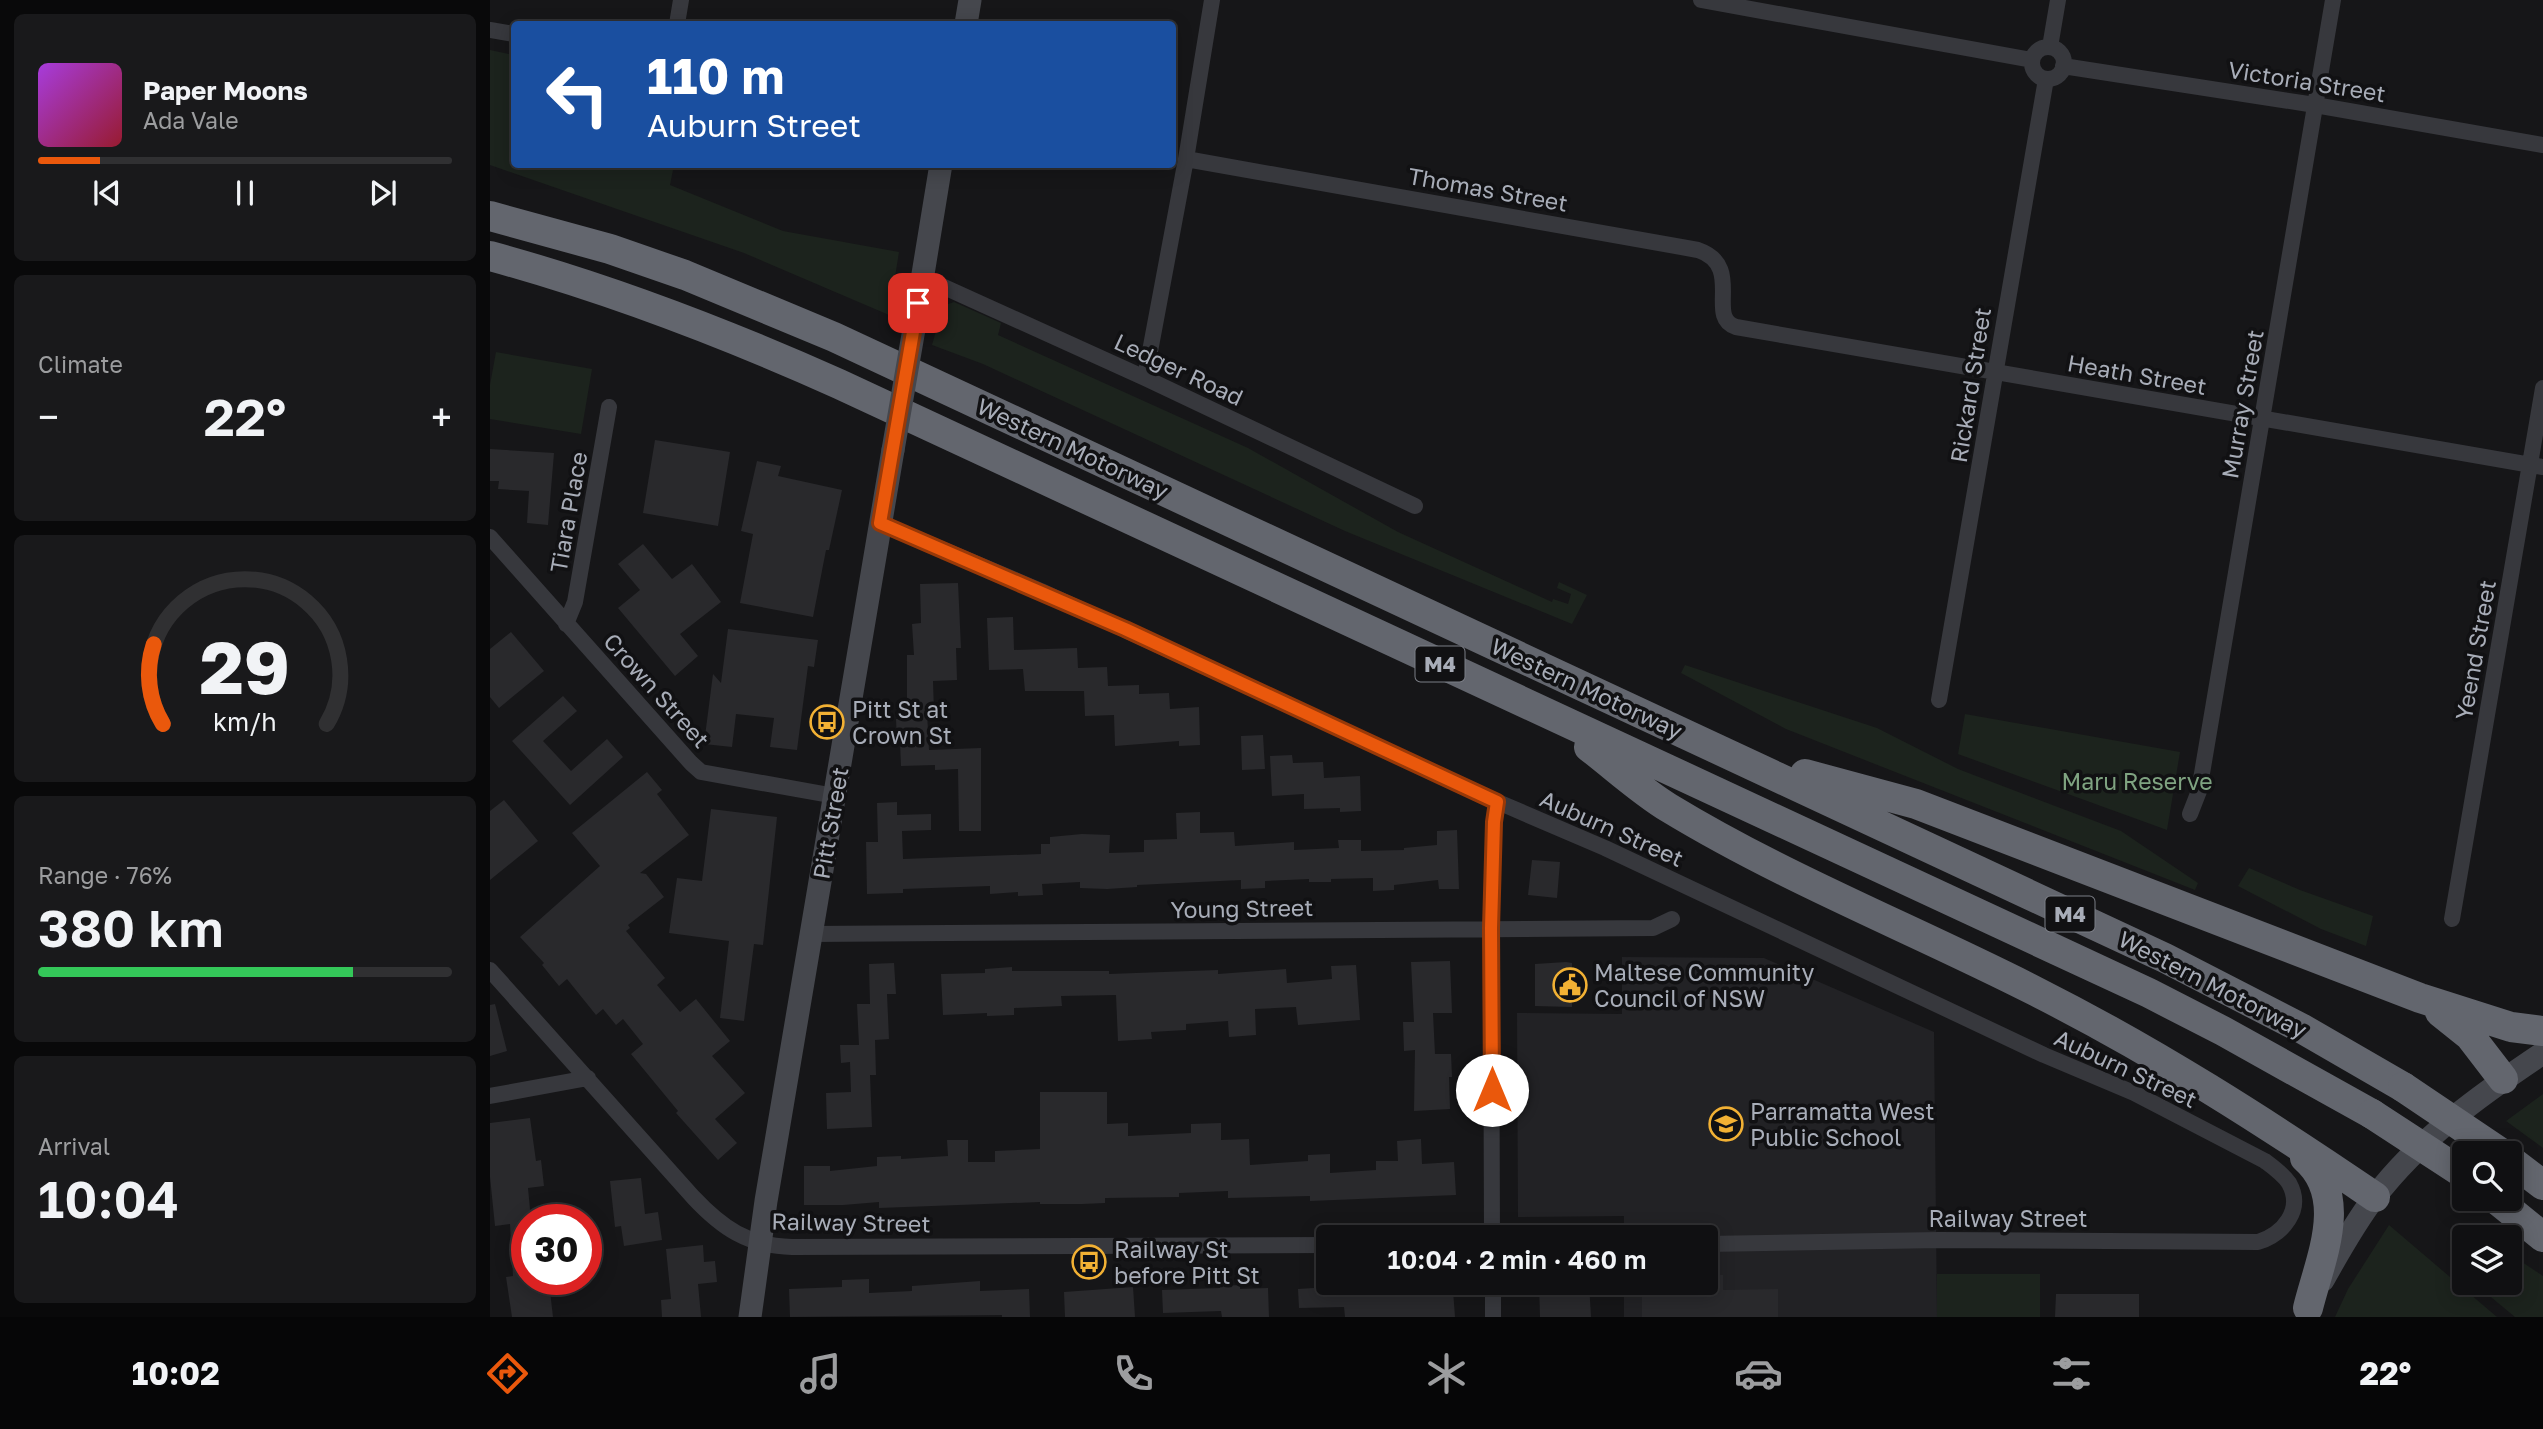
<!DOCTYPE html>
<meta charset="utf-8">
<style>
:root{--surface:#101012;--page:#19191b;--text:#f1f3f6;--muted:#9c9d9f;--line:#303032;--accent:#ea580c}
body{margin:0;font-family:"Golos Text",sans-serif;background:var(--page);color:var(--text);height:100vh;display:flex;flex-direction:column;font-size:26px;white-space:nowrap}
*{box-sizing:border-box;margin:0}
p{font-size:23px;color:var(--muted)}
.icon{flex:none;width:38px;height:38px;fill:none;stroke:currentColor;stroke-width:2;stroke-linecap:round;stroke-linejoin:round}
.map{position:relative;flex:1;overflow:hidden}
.details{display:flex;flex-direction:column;gap:14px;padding:14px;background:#09090a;width:490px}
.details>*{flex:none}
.top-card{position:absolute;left:21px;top:21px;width:665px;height:147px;border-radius:7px;box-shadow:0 4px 18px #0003,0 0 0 2px var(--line);background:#1a4fa0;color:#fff;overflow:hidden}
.controls{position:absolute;left:1962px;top:1141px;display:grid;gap:14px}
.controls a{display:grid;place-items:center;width:70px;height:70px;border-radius:7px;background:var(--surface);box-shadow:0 4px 18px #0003,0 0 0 2px var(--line);font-size:35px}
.speed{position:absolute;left:21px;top:1204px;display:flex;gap:14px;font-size:35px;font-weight:700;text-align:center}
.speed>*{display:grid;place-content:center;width:91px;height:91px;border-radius:50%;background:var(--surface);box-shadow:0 4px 18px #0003,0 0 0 2px var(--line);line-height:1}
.speed .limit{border:10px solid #d22;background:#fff;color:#111}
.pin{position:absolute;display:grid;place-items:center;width:60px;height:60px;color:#fff;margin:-30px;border-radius:14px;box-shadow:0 4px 10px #0006}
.me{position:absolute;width:77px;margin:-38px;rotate:0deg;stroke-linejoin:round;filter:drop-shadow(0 0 5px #0008)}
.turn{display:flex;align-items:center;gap:24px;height:147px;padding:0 21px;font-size:32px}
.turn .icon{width:91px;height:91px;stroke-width:2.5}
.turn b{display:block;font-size:49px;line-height:60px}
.big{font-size:52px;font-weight:600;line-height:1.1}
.details .card{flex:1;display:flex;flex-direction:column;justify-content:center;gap:10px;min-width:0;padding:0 24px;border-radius:10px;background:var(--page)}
.details .dial{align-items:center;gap:0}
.dial svg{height:182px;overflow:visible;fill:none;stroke:var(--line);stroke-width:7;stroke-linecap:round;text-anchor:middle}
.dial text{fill:var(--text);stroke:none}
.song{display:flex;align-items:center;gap:21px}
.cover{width:84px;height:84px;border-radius:10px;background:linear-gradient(135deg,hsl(280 70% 55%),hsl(350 70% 35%))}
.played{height:7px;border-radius:4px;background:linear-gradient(90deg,var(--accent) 15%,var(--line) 15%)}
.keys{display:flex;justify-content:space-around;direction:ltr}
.heat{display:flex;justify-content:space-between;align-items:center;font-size:38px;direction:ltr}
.charge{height:10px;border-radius:5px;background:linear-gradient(90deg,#34c759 76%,var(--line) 0)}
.trip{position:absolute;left:826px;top:1225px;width:402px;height:70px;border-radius:7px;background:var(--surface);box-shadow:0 4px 18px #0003,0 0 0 2px var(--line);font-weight:600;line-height:70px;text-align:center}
.dock{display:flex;height:112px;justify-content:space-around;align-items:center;background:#060607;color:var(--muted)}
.dock .icon{width:49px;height:49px}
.dock .current{color:var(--accent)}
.dock b{font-size:32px;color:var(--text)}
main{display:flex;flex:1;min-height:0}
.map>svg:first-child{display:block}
.built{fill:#222225}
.green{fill:#1c231d}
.building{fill:#29292c}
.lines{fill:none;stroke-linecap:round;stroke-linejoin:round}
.street{stroke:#37383d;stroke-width:16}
.secondary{stroke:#45474d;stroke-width:23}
.highway{stroke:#63666e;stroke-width:30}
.secondary-bridge{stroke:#45474d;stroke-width:23}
.highway-bridge{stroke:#63666e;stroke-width:30}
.route-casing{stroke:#983908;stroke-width:18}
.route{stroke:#ea580c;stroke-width:12}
.labels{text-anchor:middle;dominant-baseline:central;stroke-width:7;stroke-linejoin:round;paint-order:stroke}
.shield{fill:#111113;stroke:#7b7e86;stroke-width:2}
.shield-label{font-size:21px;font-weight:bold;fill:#a8adb8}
.street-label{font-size:23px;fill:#a8adb8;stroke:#111113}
.poi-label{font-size:23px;fill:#a8adb8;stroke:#111113;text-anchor:start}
.park-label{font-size:23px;fill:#7fa381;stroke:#111113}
</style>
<main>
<section class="details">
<div class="card">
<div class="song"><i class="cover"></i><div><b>Paper Moons</b><p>Ada Vale</p></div></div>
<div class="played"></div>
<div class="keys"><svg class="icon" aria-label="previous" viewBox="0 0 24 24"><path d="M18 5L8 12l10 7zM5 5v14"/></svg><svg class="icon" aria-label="pause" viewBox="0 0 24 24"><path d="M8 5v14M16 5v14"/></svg><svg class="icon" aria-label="next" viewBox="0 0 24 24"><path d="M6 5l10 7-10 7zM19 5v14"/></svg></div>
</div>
<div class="card"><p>Climate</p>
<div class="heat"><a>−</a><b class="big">22°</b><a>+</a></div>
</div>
<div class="card dial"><svg viewBox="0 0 100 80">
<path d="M14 69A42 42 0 1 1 86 69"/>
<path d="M14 69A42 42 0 0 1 10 34" stroke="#ea580c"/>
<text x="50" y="56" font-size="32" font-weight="700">29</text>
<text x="50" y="72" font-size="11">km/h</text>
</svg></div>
<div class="card"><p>Range · 76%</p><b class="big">380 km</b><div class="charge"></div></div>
<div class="card"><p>Arrival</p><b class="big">10:04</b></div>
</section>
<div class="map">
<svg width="2053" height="1317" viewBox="0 0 2053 1317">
<rect width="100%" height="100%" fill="#161618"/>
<!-- built -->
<path class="built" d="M 1132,957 L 1274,958 L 1444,1032 L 1447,1317 L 1134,1317 L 1134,1283 L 1216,1283 L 1216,1237 L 1134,1237 L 1134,1216 L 1028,1217 L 1027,1013 L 1132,1014 Z"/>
<!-- green -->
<path class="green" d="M 0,50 L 24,55 L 24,164 L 184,165 L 180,185 L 293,231 L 409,252 L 399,315 L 254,253 L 0,165 Z
M 464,302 L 511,323 L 508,335 L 758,448 L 908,532 L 1062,602 L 1063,599 L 1078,604 L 1081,594 L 1067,588 L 1069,582 L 1097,595 L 1082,624 L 855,531 L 493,364 L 442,345 L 453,306 Z
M 6,352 L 102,369 L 91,434 L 0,419 L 0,385 Z
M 1195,665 L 1387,728 L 1468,769 L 1631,831 L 1708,883 L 1705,890 L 1296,729 L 1191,673 Z
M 1475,714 L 1690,752 L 1677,830 L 1468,754 Z
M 1759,868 L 1810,890 L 1883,916 L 1876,946 L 1831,929 L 1748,886 Z
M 2053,1094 L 2053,1148 L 2016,1121 Z
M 1899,1225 L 2007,1317 L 1845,1317 L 1858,1289 Z
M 1987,1227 L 1995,1237 L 1974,1237 L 1974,1273 L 1961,1262 L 1965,1229 Z
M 2020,1254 L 2053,1276 L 2053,1317 L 2025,1317 L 1984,1283 L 2020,1283 Z
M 1447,1274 L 1550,1274 L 1550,1317 L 1447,1317 Z"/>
<!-- building -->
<path class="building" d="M 165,440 L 240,452 L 228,526 L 153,513 Z
M 0,449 L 64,453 L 58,525 L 37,523 L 39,491 L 8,489 L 9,481 L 0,481 Z
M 267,461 L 291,466 L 288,476 L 352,490 L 339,550 L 336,550 L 323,617 L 250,603 L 263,534 L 251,531 Z
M 153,544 L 182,579 L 202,564 L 231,602 L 190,634 L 208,656 L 185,676 L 128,608 L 150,590 L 128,564 Z
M 468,583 L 471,648 L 466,648 L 467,680 L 443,681 L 444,712 L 437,712 L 439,750 L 491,748 L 491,831 L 469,831 L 468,769 L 445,770 L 445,765 L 411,766 L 410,742 L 407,742 L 406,719 L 417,718 L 417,655 L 424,655 L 422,624 L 431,623 L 430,584 Z
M 523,617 L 524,650 L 587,648 L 588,668 L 617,667 L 618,686 L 649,685 L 649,694 L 679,693 L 680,709 L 709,707 L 710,745 L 689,746 L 689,741 L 625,746 L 624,715 L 595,716 L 594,691 L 535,691 L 533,669 L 499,670 L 497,618 Z
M 238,629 L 328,640 L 324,667 L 318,666 L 307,750 L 280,747 L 284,718 L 246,714 L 242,747 L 214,744 L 223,674 L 231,683 Z
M 21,632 L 54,671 L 9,708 L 0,697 L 0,649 Z
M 73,696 L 87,711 L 53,741 L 81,771 L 117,739 L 133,757 L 80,805 L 22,741 Z
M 773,735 L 775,769 L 752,770 L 751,736 Z
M 802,755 L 803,763 L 833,762 L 834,778 L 870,776 L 871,811 L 850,812 L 850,808 L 814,809 L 814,794 L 782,796 L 780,756 Z
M 157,772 L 172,790 L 167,794 L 199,835 L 150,873 L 156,874 L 174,897 L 138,925 L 140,928 L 136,931 L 175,978 L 167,985 L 190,1012 L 206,999 L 240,1041 L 222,1056 L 255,1093 L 225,1119 L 247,1143 L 228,1160 L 186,1113 L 188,1111 L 141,1054 L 153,1044 L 133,1019 L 126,1025 L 113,1009 L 106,1015 L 77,979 L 69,986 L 52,965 L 54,963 L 30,937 L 110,866 L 82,833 Z
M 14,800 L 48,841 L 0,880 L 0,811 Z
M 407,802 L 407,815 L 441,814 L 441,830 L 412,831 L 413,859 L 551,854 L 551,844 L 560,844 L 560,837 L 592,834 L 620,835 L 619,853 L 654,852 L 654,840 L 687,839 L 686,813 L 710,812 L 710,833 L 744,832 L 745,846 L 804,842 L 804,850 L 849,848 L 848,840 L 871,840 L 871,851 L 914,850 L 914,848 L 947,845 L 947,831 L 967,830 L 969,889 L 949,889 L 948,880 L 904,885 L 904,890 L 883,891 L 883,878 L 841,879 L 841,882 L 819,882 L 819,879 L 775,881 L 775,888 L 751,889 L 751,880 L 647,885 L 647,887 L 617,889 L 590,888 L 590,882 L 552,884 L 553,895 L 528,896 L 528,892 L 500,894 L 500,886 L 413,889 L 413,893 L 377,894 L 376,842 L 388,842 L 387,803 Z
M 221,809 L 287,817 L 273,945 L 264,944 L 254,1021 L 230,1018 L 239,941 L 179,933 L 187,878 L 212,881 Z
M 1042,860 L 1070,862 L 1067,898 L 1038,895 Z
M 960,961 L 962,1013 L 943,1013 L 945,1054 L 961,1054 L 962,1077 L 959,1077 L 960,1109 L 924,1111 L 925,1050 L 914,1051 L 913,1022 L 924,1022 L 921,962 Z
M 1076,962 L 1082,963 L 1082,1007 L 1045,1006 L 1045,964 Z
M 404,963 L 406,994 L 397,994 L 399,1039 L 385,1040 L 386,1075 L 380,1075 L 382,1127 L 337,1129 L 336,1093 L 361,1092 L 360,1062 L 351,1063 L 350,1045 L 369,1045 L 367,1004 L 380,1004 L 379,964 Z
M 866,965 L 870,1020 L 808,1025 L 806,1007 L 765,1009 L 766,1035 L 739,1037 L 738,1021 L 696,1024 L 696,1030 L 661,1032 L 662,1039 L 628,1041 L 626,995 L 571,996 L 572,1006 L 524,1008 L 524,1015 L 497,1016 L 497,1013 L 453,1015 L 451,974 L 495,973 L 495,969 L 522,967 L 522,971 L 619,971 L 619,974 L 728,970 L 728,974 L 796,969 L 797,983 L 842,979 L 841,966 Z
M 5,1004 L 17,1051 L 0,1056 L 0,1005 Z
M 550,1092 L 617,1092 L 617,1124 L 638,1123 L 638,1136 L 701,1133 L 701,1124 L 731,1123 L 731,1140 L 759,1139 L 760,1165 L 818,1161 L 818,1155 L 840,1154 L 840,1173 L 886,1170 L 886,1161 L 908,1161 L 907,1141 L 931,1139 L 932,1164 L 964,1162 L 966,1195 L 820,1201 L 820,1196 L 738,1198 L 738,1191 L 689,1193 L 689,1197 L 615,1198 L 615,1203 L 592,1204 L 550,1204 L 550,1202 L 389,1208 L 389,1202 L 353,1205 L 314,1205 L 314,1166 L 340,1166 L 340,1171 L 387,1166 L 387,1157 L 411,1156 L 411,1159 L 458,1156 L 457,1140 L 478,1140 L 478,1162 L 505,1162 L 505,1151 L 550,1149 Z
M 40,1118 L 46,1161 L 51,1160 L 54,1186 L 38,1188 L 41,1220 L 37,1220 L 37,1279 L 86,1279 L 86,1288 L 60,1291 L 63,1317 L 22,1317 L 16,1277 L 23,1276 L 20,1224 L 5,1226 L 0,1177 L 0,1123 Z
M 151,1178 L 155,1214 L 168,1212 L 172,1240 L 134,1246 L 131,1226 L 125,1227 L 120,1181 Z
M 213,1245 L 214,1262 L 225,1261 L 227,1282 L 208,1284 L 211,1317 L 172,1317 L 171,1300 L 181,1299 L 176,1249 Z
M 1217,1275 L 1233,1275 L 1233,1290 L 1288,1289 L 1288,1317 L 1152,1317 L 1152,1292 L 1217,1292 Z
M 379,1279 L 379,1293 L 422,1291 L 422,1286 L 490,1281 L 490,1291 L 539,1289 L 540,1317 L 512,1317 L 512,1315 L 300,1317 L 299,1289 L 352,1287 L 352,1280 Z
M 1049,1283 L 1099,1283 L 1101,1317 L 1050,1317 Z
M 750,1285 L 750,1289 L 778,1288 L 779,1317 L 732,1317 L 731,1311 L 673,1313 L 672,1290 L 730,1288 L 730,1286 Z
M 643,1287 L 645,1317 L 575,1317 L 574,1292 Z
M 839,1287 L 839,1291 L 914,1287 L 914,1292 L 963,1290 L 965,1317 L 855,1317 L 854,1307 L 809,1308 L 808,1289 Z
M 1566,1294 L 1649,1294 L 1649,1317 L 1565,1317 Z"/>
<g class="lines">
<!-- street -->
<path class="street" d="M 1211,0 L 1542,60
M 187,24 L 191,0
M 0,30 L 24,34
M 1560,47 L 1568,0
M1542 63a16 16 0 1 1 32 0a16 16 0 1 1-32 0Z
M 1573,66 L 1825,105 L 2053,145
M 696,159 L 1208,250 C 1255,266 1215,318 1246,327 L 2053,467
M 432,277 L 655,378 L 925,506
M 655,378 L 696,159 L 722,0
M 390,523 L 551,591 L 1008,802 L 1115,848 L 1554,1055 L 1644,1093 L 1775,1161 C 1783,1167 1793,1174 1799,1183 C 1814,1210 1793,1234 1768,1242 L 1449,1240 L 1216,1244
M 0,537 L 201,763 L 211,772 L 345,796
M 76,624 L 85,602 L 119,407
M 1449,700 L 1556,79
M 1700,814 L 1709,791 L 1843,0
M 1962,919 L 2053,388
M 321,934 L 1163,928 L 1182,919
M 0,970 L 203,1197 C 232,1228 258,1246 302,1247 L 838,1245
M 0,1096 L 98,1078
M 1002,1237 L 1001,928 L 1004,822 L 1008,802
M 1003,1283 L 1003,1317"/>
<!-- secondary -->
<path class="secondary" d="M 476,24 L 480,0
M 424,329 L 451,164
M 1833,1280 C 1849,1252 1864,1224 1884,1198 C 1930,1138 1990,1095 2053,1053
M 260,1317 L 276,1201 L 403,450"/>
<!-- highway -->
<path class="highway" d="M 0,216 L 120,249 L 195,275 L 344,337 L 1675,958 L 1811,1028 L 1913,1087
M 0,256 C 121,289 235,333 349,384 L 1659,993 L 1733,1031 L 1882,1114
M 1099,747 C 1125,767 1151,791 1179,808 C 1296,879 1423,929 1545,991 C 1664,1051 1775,1122 1885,1197
M 1315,774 L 1426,804 L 1930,998 L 2021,1027 L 2053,1031
M 1950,1012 L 1980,1036 L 2013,1079
M 1815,1158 C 1860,1197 1830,1259 1818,1308
M 2020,1160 L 2053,1185
M 2006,1199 L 2053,1237"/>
<!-- secondary-bridge -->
<path class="secondary-bridge" d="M 403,450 L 424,329"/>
<!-- highway-bridge -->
<path class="highway-bridge" d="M 1913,1087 L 2011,1153
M 1882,1114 L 1974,1174"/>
</g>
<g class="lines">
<defs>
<path id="route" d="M 428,303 L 390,523 L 635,629 L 1007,802 L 1004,822 L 1001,928 L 1002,1090"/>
</defs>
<!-- route casing -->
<use href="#route" class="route-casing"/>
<!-- route -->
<use href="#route" class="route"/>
</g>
<!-- icons -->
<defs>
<symbol id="bus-ring" viewBox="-11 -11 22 22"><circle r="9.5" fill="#111113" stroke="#f2b134" stroke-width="1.5"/><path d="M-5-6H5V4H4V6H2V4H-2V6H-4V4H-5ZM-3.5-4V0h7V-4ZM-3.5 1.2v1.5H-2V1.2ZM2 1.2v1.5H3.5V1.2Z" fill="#f2b134"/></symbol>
<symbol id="civic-ring" viewBox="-11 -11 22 22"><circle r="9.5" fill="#111113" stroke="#f2b134" stroke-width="1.5"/><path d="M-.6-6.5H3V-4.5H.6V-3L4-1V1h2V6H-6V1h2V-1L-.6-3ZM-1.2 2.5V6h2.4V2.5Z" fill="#f2b134"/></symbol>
<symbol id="school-ring" viewBox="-11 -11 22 22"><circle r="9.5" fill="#111113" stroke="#f2b134" stroke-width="1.5"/><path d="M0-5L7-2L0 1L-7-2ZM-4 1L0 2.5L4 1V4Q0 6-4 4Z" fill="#f2b134"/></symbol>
</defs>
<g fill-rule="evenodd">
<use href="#bus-ring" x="318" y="703" width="38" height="38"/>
<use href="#civic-ring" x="1061" y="966" width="38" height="38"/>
<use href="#school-ring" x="1217" y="1105" width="38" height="38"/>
<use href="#bus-ring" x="580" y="1243" width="38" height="38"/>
</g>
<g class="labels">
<!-- shield labels -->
<g class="shield">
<rect x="925.5" y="646.5" width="49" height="35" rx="5"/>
<rect x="1555.5" y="896.5" width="49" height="35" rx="5"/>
</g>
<g class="shield-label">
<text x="950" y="664">M4</text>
<text x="1580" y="914">M4</text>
</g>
<!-- street labels -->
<g class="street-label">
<text transform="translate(1817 81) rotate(9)">Victoria Street</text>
<text transform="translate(998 189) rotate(10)">Thomas Street</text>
<text transform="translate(689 369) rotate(25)">Ledger Road</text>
<text transform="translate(1647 374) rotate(10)">Heath Street</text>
<text transform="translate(1480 385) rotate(-81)">Rickard Street</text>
<text transform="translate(1752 404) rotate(-80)">Murray Street</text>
<text transform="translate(583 448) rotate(25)">Western Motorway</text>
<text transform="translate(78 512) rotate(-80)">Tiara Place</text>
<text transform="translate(1985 650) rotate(-80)">Yeend Street</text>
<text transform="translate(1097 688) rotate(25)">Western Motorway</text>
<text transform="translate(167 690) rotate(48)">Crown Street</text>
<text transform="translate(340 823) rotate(-80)">Pitt Street</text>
<text transform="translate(1122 828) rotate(24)">Auburn Street</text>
<text transform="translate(752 908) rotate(-1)">Young Street</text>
<text transform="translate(1723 984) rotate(27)">Western Motorway</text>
<text transform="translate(1636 1068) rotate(25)">Auburn Street</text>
<text x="1518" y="1218">Railway Street</text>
<text transform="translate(361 1222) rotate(1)">Railway Street</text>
</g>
<!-- poi labels -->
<g class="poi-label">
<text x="362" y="709">Pitt St at<tspan x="362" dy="26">Crown St</tspan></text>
<text x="1104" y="972">Maltese Community<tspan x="1104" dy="26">Council of NSW</tspan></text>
<text x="1260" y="1111">Parramatta West<tspan x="1260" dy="26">Public School</tspan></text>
<text x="624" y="1249">Railway St<tspan x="624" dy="26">before Pitt St</tspan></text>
</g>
<!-- park labels -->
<g class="park-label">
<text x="1647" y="781">Maru Reserve</text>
</g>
</g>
</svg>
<div class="controls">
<a><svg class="icon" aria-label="search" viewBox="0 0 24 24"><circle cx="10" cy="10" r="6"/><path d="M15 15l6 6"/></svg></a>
<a><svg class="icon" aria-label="layers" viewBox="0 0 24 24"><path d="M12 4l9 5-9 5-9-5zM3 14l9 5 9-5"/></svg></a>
</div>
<div class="speed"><div class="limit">30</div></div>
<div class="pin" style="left:428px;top:303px;background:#d93025"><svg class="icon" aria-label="arrive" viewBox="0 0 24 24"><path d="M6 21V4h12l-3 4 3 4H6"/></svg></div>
<svg class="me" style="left:1002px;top:1090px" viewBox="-20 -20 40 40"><circle r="19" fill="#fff"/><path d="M0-13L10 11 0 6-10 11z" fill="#ea580c"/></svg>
<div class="trip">10:04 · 2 min · 460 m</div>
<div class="top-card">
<div class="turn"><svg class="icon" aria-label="left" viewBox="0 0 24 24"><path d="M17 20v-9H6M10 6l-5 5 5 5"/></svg><div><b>110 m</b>Auburn Street</div></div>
</div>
</div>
</main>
<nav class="dock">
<b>10:02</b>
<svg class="icon current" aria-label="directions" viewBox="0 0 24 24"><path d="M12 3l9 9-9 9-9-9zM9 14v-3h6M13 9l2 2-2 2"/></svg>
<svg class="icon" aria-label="music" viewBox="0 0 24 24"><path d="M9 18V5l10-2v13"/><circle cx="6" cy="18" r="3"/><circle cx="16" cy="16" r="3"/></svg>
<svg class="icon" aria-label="phone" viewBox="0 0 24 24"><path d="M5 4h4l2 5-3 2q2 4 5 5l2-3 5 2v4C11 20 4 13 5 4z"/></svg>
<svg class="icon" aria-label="climate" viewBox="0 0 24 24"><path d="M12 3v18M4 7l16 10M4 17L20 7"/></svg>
<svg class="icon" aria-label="car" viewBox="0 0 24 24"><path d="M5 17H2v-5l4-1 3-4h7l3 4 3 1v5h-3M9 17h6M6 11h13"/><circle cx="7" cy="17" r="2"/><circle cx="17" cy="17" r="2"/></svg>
<svg class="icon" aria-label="filters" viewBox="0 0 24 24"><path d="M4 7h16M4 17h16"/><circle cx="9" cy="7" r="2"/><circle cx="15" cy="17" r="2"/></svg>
<b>22°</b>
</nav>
